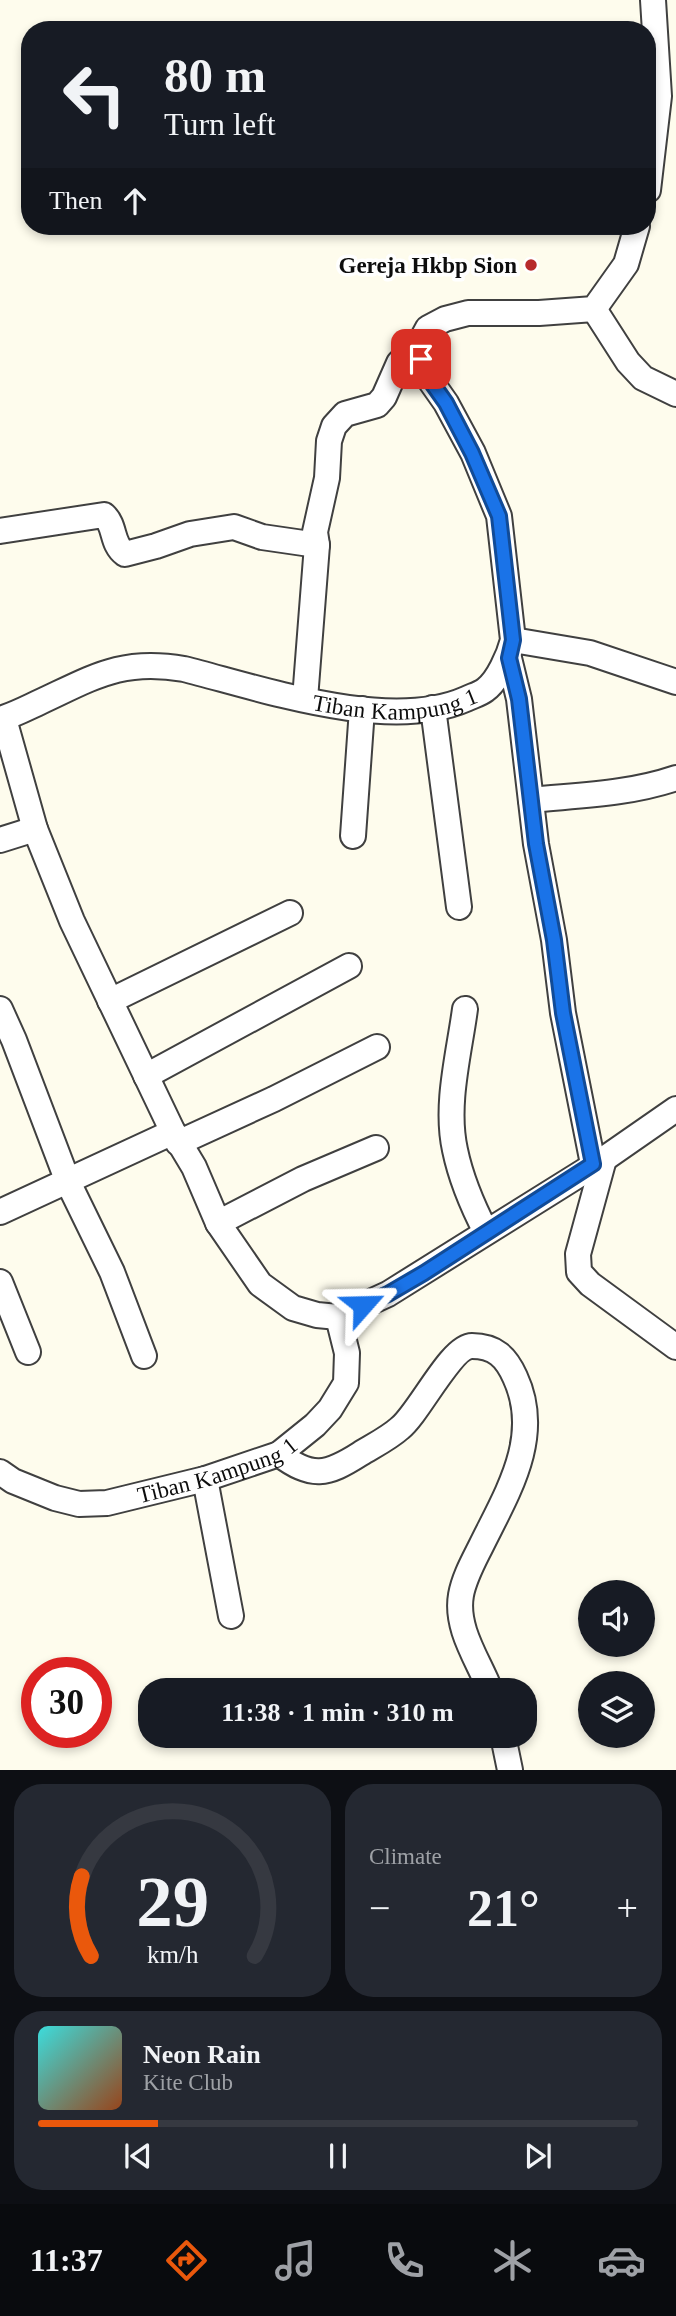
<!DOCTYPE html>
<meta charset="utf-8">
<style>
:root{--surface:#171b24;--page:#242831;--text:#f1f3f6;--muted:#9ea1a6;--line:#363941;--accent:#ea580c}
body{margin:0;font-family:Georgia,serif;background:var(--page);color:var(--text);height:100vh;display:flex;flex-direction:column;font-size:26px;white-space:nowrap}
*{box-sizing:border-box;margin:0}
p{font-size:23px;color:var(--muted)}
.icon{flex:none;width:38px;height:38px;fill:none;stroke:currentColor;stroke-width:2;stroke-linecap:round;stroke-linejoin:round}
.map{position:relative;height:1770px;overflow:hidden}
.sheet{display:flex;flex-direction:column;gap:14px;padding:14px;background:#0d0f14;flex:1}
.sheet>*{flex:none}
.banner{position:absolute;left:21px;top:21px;width:635px;height:214px;border-radius:28px;box-shadow:0 4px 10px #0003;background:#171b24;color:var(--text);overflow:hidden}
.buttons{position:absolute;left:578px;top:1580px;display:grid;gap:14px}
.buttons a{display:grid;place-items:center;width:77px;height:77px;border-radius:50%;background:var(--surface);box-shadow:0 4px 10px #0003;font-size:35px}
.speed{position:absolute;left:21px;top:1657px;display:flex;gap:14px;font-size:35px;font-weight:700;text-align:center}
.speed>*{display:grid;place-content:center;width:91px;height:91px;border-radius:50%;background:var(--surface);box-shadow:0 4px 10px #0003;line-height:1}
.speed .limit{border:10px solid #d22;background:#fff;color:#111}
.pin{position:absolute;display:grid;place-items:center;width:60px;height:60px;color:#fff;margin:-30px;border-radius:14px;box-shadow:0 4px 10px #0006}
.me{position:absolute;width:77px;margin:-38px;rotate:65deg;stroke-linejoin:round;filter:drop-shadow(0 0 5px #0008)}
.turn{display:flex;align-items:center;gap:24px;height:147px;padding:0 28px;font-size:32px}
.turn .icon{width:91px;height:91px;stroke-width:2.5}
.turn b{display:block;font-size:49px;line-height:60px}
.then{display:flex;align-items:center;height:66px;padding:0 28px;background:#0003;gap:14px;font-size:26px}
.big{font-size:52px;font-weight:700;line-height:1.1}
.sheet .card{flex:1;display:flex;flex-direction:column;justify-content:center;gap:10px;min-width:0;padding:0 24px;border-radius:28px;background:var(--page)}
.sheet .dial{align-items:center;gap:0}
.dial svg{height:182px;overflow:visible;fill:none;stroke:var(--line);stroke-width:7;stroke-linecap:round;text-anchor:middle}
.dial text{fill:var(--text);stroke:none}
.song{display:flex;align-items:center;gap:21px}
.cover{width:84px;height:84px;border-radius:10px;background:linear-gradient(135deg,hsl(180 70% 55%),hsl(20 70% 35%))}
.played{height:7px;border-radius:4px;background:linear-gradient(90deg,var(--accent) 20%,var(--line) 20%)}
.keys{display:flex;justify-content:space-around;direction:ltr}
.heat{display:flex;justify-content:space-between;align-items:center;font-size:38px;direction:ltr}
.sheet .tiles{flex:1;display:grid;gap:14px;grid-template-columns:1fr 1fr}
.card:last-child{grid-column:span 2}
.trip{position:absolute;left:138px;top:1678px;width:399px;height:70px;border-radius:28px;background:var(--surface);box-shadow:0 4px 10px #0003;font-weight:700;line-height:70px;text-align:center}
.tabs{display:flex;height:112px;justify-content:space-around;align-items:center;background:#090b0e;color:var(--muted)}
.tabs .icon{width:49px;height:49px}
.tabs .on{color:var(--accent)}
.tabs b{font-size:32px;color:var(--text)}
.map>svg:first-child{display:block}
.lines{fill:none;stroke-linecap:round;stroke-linejoin:round}
.minor-casing{stroke:#404040;stroke-width:28}
.minor{stroke:#fff;stroke-width:24}
.route-casing{stroke:#114b97;stroke-width:18}
.route{stroke:#1a73e8;stroke-width:12}
.poi-dot{fill:#b72a2c;stroke:#fff;stroke-width:2.5}
.labels{text-anchor:middle;dominant-baseline:central;stroke-width:7;stroke-linejoin:round;paint-order:stroke}
.poi-label{font-size:23px;font-weight:bold;fill:#0d0d0d;stroke:#fff;text-anchor:end}
.street-label{font-size:23px;fill:#0d0d0d;stroke:#fff}
</style>
<div class="map">
<svg width="676" height="1770" viewBox="0 0 676 1770">
<rect width="100%" height="100%" fill="#fefced"/>
<g class="lines">
<defs>
<g id="minor">
<path d="M 648,190 L 659,96 L 653,0"/>
<path d="M 594,309 L 628,362 L 643,378 L 676,394"/>
<path d="M 0,531 L 104,515 C 116,526 111,544 125,554 L 156,546 L 190,534 L 234,527 L 262,537 L 317,545"/>
<path d="M 513,640 L 590,653 L 676,682"/>
<path d="M 509,658 L 519,699 L 536,844 L 554,940 L 563,1013 L 593,1164"/>
<path d="M 305,699 L 317,545 L 315,532 L 327,478 L 329,441 L 334,426 L 345,414 L 377,405 L 384,397 L 399,363 L 421,341"/>
<path d="M 433,708 L 459,907"/>
<path id="s1" d="M 0,719 C 14,715 27,708 40,702 C 94,677 122,658 184,669 C 263,689 389,733 466,699 C 472,696 480,694 485,690 C 498,681 509,655 513,640 L 499,516 L 473,453 L 446,403 L 427,376 L 421,359 L 421,341 L 428,328 L 445,319 L 468,313 L 539,313 L 594,309 L 626,264 L 637,226"/>
<path d="M 4,719 L 35,829 L 72,921 L 173,1132 L 194,1167 L 218,1223 L 260,1284 L 293,1308 L 317,1315 L 338,1317 L 388,1294 L 604,1159 L 676,1109"/>
<path d="M 531,800 C 580,795 629,794 676,778"/>
<path d="M 353,836 L 362,709"/>
<path d="M 0,840 L 35,829"/>
<path d="M 110,1001 L 290,913"/>
<path d="M 0,1009 L 14,1040 L 68,1182 L 112,1272 L 144,1356"/>
<path d="M 465,1009 C 459,1054 445,1105 455,1150 C 461,1179 472,1205 486,1232"/>
<path d="M 146,1076 L 349,966"/>
<path d="M 178,1143 L 274,1099 L 377,1047"/>
<path d="M 604,1159 L 578,1254 L 579,1272 L 590,1284 L 676,1347"/>
<path d="M 0,1212 L 173,1132"/>
<path d="M 218,1223 L 303,1179 L 376,1148"/>
<path d="M 0,1282 L 28,1352"/>
<path d="M 279,1454 C 312,1479 327,1475 360,1454 C 373,1446 389,1438 400,1428 C 419,1413 451,1346 472,1346 C 495,1346 506,1357 515,1377 C 543,1437 507,1493 481,1546 C 473,1562 464,1578 461,1595 C 455,1629 479,1661 490,1690"/>
<path id="s2" d="M 0,1472 L 13,1481 L 55,1498 L 79,1504 L 107,1503 L 205,1479 L 279,1454 L 315,1425 L 330,1409 L 346,1383 L 347,1353 L 338,1317"/>
<path d="M 205,1479 L 231,1616"/>
<path d="M 503,1736 L 510,1770"/>
</g>
</defs>
<!-- minor casing -->
<use href="#minor" class="minor-casing"/>
<!-- minor -->
<use href="#minor" class="minor"/>
</g>
<g class="lines">
<defs>
<path id="route" d="M 363,1305 L 388,1294 L 424,1273 L 593,1164 L 563,1013 L 554,940 L 536,844 L 519,699 L 509,658 L 513,640 L 499,516 L 472,453 L 446,403 L 427,376 L 421,359"/>
</defs>
<!-- route casing -->
<use href="#route" class="route-casing"/>
<!-- route -->
<use href="#route" class="route"/>
</g>
<!-- markers -->
<circle class="poi-dot" cx="531" cy="265" r="7"/>
<g class="labels">
<!-- poi labels -->
<g class="poi-label">
<text x="517" y="265">Gereja Hkbp Sion</text>
</g>
<!-- street labels -->
<g class="street-label">
<text stroke="none"><textPath href="#s1" startOffset="411">Tiban Kampung 1</textPath></text>
<text stroke="none"><textPath href="#s2" startOffset="229">Tiban Kampung 1</textPath></text>
</g>
</g>
</svg>
<div class="buttons">
<a><svg class="icon" aria-label="sound" viewBox="0 0 24 24"><path d="M4 9h4l5-4v14l-5-4H4zM17 9q2 3 0 6"/></svg></a>
<a><svg class="icon" aria-label="layers" viewBox="0 0 24 24"><path d="M12 4l9 5-9 5-9-5zM3 14l9 5 9-5"/></svg></a>
</div>
<div class="speed"><div class="limit">30</div></div>
<div class="pin" style="left:421px;top:359px;background:#d93025"><svg class="icon" aria-label="arrive" viewBox="0 0 24 24"><path d="M6 21V4h12l-3 4 3 4H6"/></svg></div>
<svg class="me" style="left:363px;top:1305px" viewBox="-20 -20 40 40"><path d="M0-17L14 15 0 8-14 15z" fill="#1a73e8" stroke="#fff" stroke-width="4"/></svg>
<div class="trip">11:38 · 1 min · 310 m</div>
<div class="banner">
<div class="turn"><svg class="icon" aria-label="left" viewBox="0 0 24 24"><path d="M17 20v-9H6M10 6l-5 5 5 5"/></svg><div><b>80 m</b>Turn left</div></div>
<div class="then">Then<svg class="icon" aria-label="ahead" viewBox="0 0 24 24"><path d="M12 20V5M6 11l6-6 6 6"/></svg></div>
</div>
</div>
<section class="sheet">
<div class="tiles">
<div class="card dial"><svg viewBox="0 0 100 80">
<path d="M14 69A42 42 0 1 1 86 69"/>
<path d="M14 69A42 42 0 0 1 10 34" stroke="#ea580c"/>
<text x="50" y="56" font-size="32" font-weight="700">29</text>
<text x="50" y="72" font-size="11">km/h</text>
</svg></div>
<div class="card"><p>Climate</p>
<div class="heat"><a>−</a><b class="big">21°</b><a>+</a></div>
</div>
<div class="card">
<div class="song"><i class="cover"></i><div><b>Neon Rain</b><p>Kite Club</p></div></div>
<div class="played"></div>
<div class="keys"><svg class="icon" aria-label="previous" viewBox="0 0 24 24"><path d="M18 5L8 12l10 7zM5 5v14"/></svg><svg class="icon" aria-label="pause" viewBox="0 0 24 24"><path d="M8 5v14M16 5v14"/></svg><svg class="icon" aria-label="next" viewBox="0 0 24 24"><path d="M6 5l10 7-10 7zM19 5v14"/></svg></div>
</div>
</div>
</section>
<nav class="tabs">
<b>11:37</b>
<svg class="icon on" aria-label="directions" viewBox="0 0 24 24"><path d="M12 3l9 9-9 9-9-9zM9 14v-3h6M13 9l2 2-2 2"/></svg>
<svg class="icon" aria-label="music" viewBox="0 0 24 24"><path d="M9 18V5l10-2v13"/><circle cx="6" cy="18" r="3"/><circle cx="16" cy="16" r="3"/></svg>
<svg class="icon" aria-label="phone" viewBox="0 0 24 24"><path d="M5 4h4l2 5-3 2q2 4 5 5l2-3 5 2v4C11 20 4 13 5 4z"/></svg>
<svg class="icon" aria-label="climate" viewBox="0 0 24 24"><path d="M12 3v18M4 7l16 10M4 17L20 7"/></svg>
<svg class="icon" aria-label="car" viewBox="0 0 24 24"><path d="M5 17H2v-5l4-1 3-4h7l3 4 3 1v5h-3M9 17h6M6 11h13"/><circle cx="7" cy="17" r="2"/><circle cx="17" cy="17" r="2"/></svg>
</nav>
